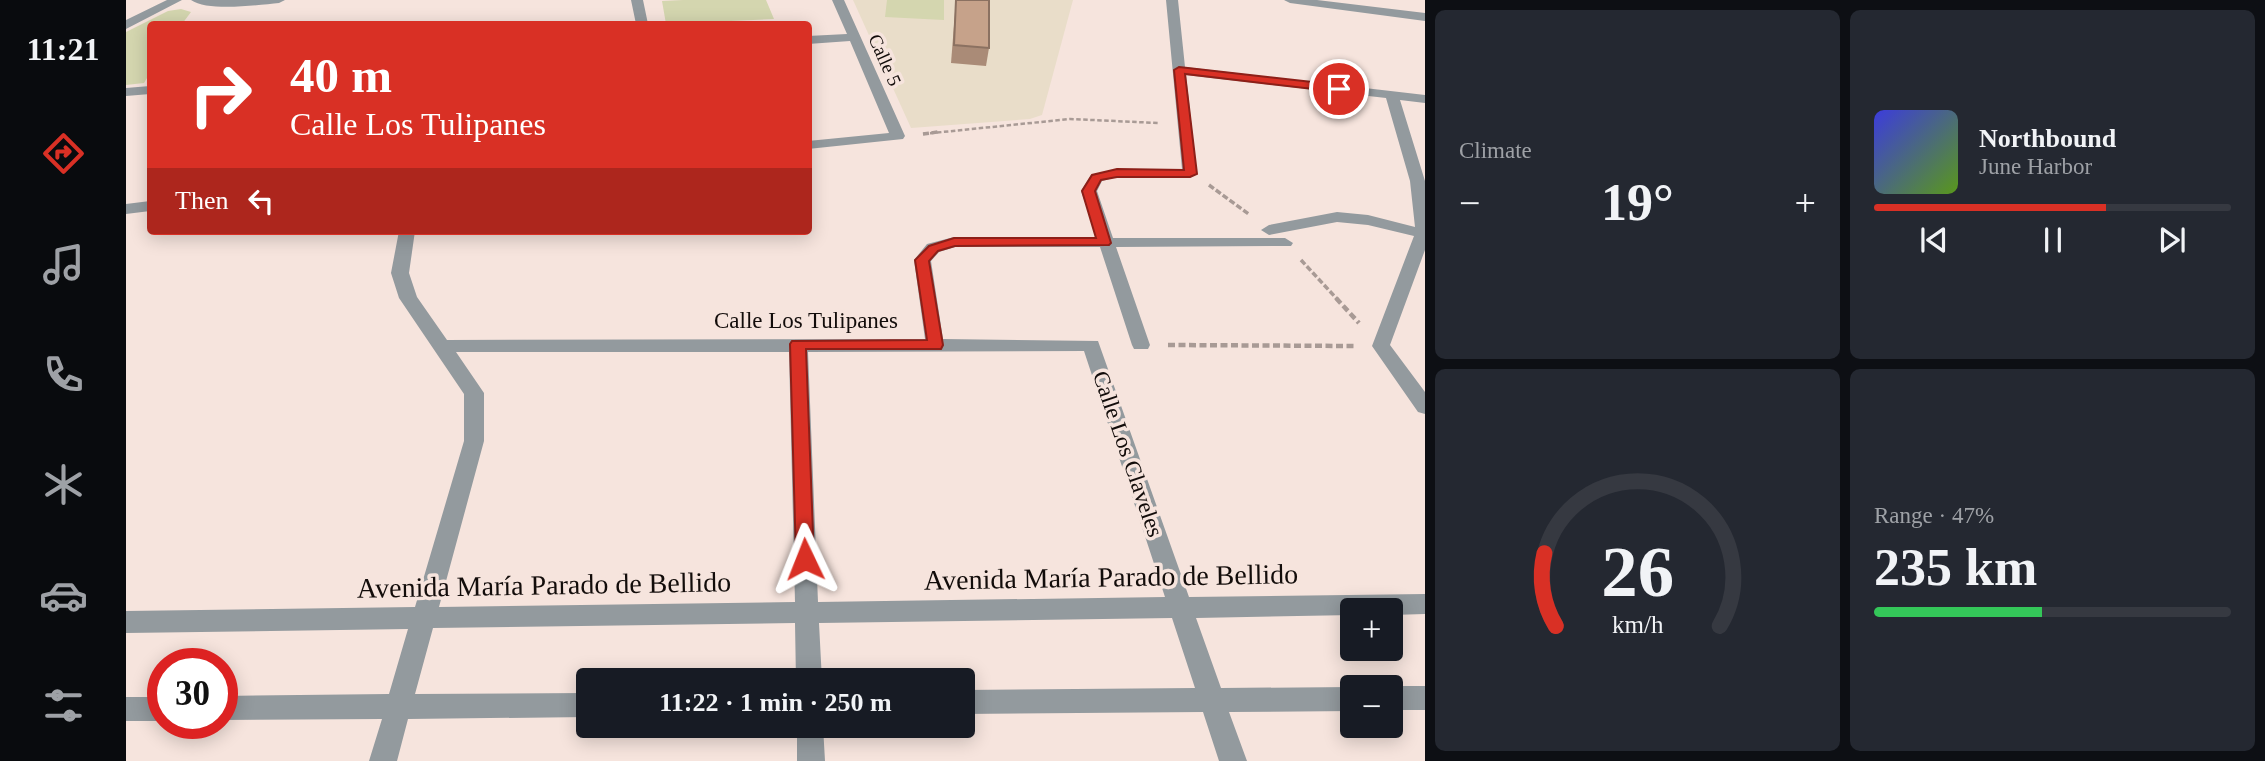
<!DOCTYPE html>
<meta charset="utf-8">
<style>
:root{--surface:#171b24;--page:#242831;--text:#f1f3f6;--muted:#9ea1a6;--line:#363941;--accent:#d93025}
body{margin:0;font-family:"Times New Roman",serif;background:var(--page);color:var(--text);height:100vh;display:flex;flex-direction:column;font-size:26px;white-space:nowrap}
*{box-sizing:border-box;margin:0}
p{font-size:23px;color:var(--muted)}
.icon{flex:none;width:38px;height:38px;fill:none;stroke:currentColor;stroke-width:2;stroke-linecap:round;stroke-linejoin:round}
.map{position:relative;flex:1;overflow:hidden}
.drawer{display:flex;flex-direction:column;gap:10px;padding:10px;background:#0d0f14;width:840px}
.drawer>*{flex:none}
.top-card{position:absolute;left:21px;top:21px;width:665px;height:214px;border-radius:7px;box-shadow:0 4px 18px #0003;background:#d93025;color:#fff;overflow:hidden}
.tools{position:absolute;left:1214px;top:598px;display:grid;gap:14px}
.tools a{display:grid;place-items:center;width:63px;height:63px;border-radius:7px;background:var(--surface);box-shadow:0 4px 18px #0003;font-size:35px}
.speed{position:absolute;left:21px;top:648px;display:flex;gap:14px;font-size:35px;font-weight:700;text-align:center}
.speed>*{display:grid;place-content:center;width:91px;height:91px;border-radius:50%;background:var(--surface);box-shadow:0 4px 18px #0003;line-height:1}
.speed .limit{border:10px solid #d22;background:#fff;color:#111}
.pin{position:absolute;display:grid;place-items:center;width:60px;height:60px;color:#fff;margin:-30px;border:4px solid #fff;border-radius:50%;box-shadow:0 2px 7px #0007}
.me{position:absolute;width:77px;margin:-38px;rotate:358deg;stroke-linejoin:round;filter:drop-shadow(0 0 5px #0008)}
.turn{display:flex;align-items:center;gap:24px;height:147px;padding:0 28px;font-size:32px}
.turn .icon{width:91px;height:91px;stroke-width:2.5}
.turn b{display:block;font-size:49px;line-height:60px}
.then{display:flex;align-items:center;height:66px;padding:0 28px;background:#0003;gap:14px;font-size:26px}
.big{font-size:52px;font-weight:700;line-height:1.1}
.drawer .widget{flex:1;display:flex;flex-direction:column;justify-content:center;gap:10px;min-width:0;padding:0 24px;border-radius:10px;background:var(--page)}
.drawer .dial{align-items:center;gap:0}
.dial svg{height:182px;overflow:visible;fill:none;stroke:var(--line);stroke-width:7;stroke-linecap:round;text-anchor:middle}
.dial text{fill:var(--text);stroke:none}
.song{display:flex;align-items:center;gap:21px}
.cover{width:84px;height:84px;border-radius:10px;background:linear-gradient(135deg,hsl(240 70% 55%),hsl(90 70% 35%))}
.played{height:7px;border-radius:4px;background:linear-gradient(90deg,var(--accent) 65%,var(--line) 65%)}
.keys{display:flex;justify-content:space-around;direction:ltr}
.heat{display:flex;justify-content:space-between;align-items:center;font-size:38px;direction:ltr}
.charge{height:10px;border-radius:5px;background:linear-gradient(90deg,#34c759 47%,var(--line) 0)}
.drawer .tiles{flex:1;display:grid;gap:10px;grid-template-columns:repeat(2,1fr)}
.trip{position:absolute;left:450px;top:668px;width:399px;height:70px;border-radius:7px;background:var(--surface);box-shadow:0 4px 18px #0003;font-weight:700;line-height:70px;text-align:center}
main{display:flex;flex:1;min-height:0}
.tabs{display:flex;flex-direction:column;width:126px;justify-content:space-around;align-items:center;background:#090b0e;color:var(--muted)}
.tabs .icon{width:49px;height:49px}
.tabs .on{color:var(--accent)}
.tabs b{font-size:32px;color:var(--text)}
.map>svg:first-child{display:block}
.education{fill:#e9ddc9}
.green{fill:#d4d6af}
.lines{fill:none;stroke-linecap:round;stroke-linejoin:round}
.path-far2{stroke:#a89a95;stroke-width:2.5;stroke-dasharray:4.5 2.5;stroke-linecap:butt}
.path-far1{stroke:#a89a95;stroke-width:3.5;stroke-dasharray:6 2.5;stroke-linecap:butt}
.path{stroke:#a89a95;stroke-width:4.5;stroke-dasharray:7 3.5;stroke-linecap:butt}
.minor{fill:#939a9e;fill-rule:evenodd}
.wall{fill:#aa8b77}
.building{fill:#c6a28a;stroke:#8b7161;stroke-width:2}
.route{fill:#d93025;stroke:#8d1f18;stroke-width:2}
.labels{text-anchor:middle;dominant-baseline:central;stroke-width:7;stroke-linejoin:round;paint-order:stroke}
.far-street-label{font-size:19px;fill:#120c0a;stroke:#f6e4dd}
.street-label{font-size:23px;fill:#120c0a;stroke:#f6e4dd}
.near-street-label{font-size:28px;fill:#120c0a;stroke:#f6e4dd}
</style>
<main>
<nav class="tabs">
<b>11:21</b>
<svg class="icon on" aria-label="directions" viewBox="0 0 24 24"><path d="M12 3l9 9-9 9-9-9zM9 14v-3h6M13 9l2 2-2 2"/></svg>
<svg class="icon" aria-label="music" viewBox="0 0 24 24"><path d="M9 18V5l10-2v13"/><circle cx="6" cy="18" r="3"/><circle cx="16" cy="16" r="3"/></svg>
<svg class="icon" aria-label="phone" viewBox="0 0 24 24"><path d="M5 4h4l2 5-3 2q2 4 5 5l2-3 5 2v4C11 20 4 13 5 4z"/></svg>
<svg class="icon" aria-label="climate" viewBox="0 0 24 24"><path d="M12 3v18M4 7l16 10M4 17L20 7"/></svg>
<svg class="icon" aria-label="car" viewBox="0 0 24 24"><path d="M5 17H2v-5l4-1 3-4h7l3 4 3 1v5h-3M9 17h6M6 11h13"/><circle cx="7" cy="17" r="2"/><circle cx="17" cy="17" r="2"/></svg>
<svg class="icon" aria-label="filters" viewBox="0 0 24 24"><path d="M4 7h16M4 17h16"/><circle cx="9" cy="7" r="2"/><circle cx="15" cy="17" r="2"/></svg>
</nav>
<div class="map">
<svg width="1299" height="761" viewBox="0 0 1299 761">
<rect width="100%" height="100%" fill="#f6e4dd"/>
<!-- education -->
<path class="education" d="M 727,0 L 947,0 L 916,115 L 904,119 L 785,128 Z"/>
<!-- green -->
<path class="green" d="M 557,0 L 640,0 L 648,19 L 540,24 L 536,1 Z
M 761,0 L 818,0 L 818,20 L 759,17 Z
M 55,9 L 65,12 L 56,24 L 24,24 L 24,73 L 18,83 L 0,85 L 0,32 L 42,11 Z"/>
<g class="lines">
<!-- path-far2 -->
<path class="path-far2" d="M 797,134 L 944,119 L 1032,123"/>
<!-- path-far1 -->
<path class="path-far1" d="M 797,134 L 812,132
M 1083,185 L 1124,215
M 1175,260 L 1212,300"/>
<!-- path -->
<path class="path" d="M 1210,298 L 1233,323
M 1042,345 L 1229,346"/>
<!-- minor -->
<path class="minor" d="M 41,0 L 56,0 L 0,29 L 0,20 Z
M 65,0 L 159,0 L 153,3 C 132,5 82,12 65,0 Z
M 505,0 L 517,0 L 522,24 L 510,24 Z
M 706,0 L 718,0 L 779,136 L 777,139 L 682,149 L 682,141 L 763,133 L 724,41 L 682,44 L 682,36 L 721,34 Z
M 1040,0 L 1052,0 L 1059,67 L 1299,95 L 1299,103 L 1274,100 L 1299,181 L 1299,250 L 1264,345 L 1299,392 L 1299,414 L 1292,412 L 1246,346 L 1288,236 L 1242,225 L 1211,222 L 1143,235 L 1135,230 L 1143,225 L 1211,212 L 1242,215 L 1289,227 L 1284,181 L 1260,98 L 1060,75 L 1071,174 L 1064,178 L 991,177 L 976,181 L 971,191 L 987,238 L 1159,238 L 1167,243 L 1165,246 L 990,247 L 1024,345 L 1022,349 L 1008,349 L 1006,345 L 974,247 L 829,247 L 813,252 L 805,261 L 817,339 L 972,341 L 1063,597 L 1299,594 L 1299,614 L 1265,615 L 1265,611 L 1227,611 L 1227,615 L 1070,618 L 1095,688 L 1227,687 L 1230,688 L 1227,688 L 1227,711 L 1103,712 L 1121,761 L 1093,761 L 1077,712 L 836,714 L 836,690 L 1069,688 L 1046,618 L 693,623 L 696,681 L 670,681 L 669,623 L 307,628 L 289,694 L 462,693 L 462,717 L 282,719 L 271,761 L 243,761 L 256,719 L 96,720 L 96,696 L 263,694 L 282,629 L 0,633 L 0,611 L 289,607 L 338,441 L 338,394 L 273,298 L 265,273 L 273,231 L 289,231 L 283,273 L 291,297 L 321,340 L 799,339 L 788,260 L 801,244 L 828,237 L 971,237 L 955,191 L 965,175 L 991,169 L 1056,169 ZM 958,351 L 1039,597 L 692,602 L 682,352 ZM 330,352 L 663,352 L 669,602 L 313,607 L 358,441 L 358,393 Z
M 1158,0 L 1191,0 L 1299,13 L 1299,21 L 1164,3 Z
M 24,86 L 24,94 L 0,96 L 0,88 Z
M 24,201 L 24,211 L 0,214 L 0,204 Z
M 1265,686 L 1299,686 L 1299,710 L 1265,710 L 1265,688 L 1260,688 Z
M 0,697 L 37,697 L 37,721 L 0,721 Z
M 671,726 L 697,726 L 699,761 L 671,761 Z"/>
</g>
<!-- wall -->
<path class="wall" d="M 830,0 L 863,0 L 863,48 L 860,66 L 825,63 Z"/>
<!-- building -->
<path class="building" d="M 830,0 L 863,0 L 863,48 L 828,45 Z"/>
<!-- route -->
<path class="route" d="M 1053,67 L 1213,85 L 1218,89 L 1213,92 L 1059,74 L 1071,174 L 1064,177 L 991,177 L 975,180 L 969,191 L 985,243 L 983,245 L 829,246 L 812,251 L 803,261 L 817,345 L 815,349 L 680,349 L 688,559 L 686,565 L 679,567 L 672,565 L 670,559 L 664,344 L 666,341 L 801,340 L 789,260 L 803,246 L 828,238 L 970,238 L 956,191 L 966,175 L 991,169 L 1058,170 L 1048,70 Z"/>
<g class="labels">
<!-- far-street labels -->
<g class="far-street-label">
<text transform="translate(759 60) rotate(66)">Calle 5</text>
</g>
<!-- street labels -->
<g class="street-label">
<text x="680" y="320">Calle Los Tulipanes</text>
<text transform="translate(1002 454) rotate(71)">Calle Los Claveles</text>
</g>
<!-- near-street labels -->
<g class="near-street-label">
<text transform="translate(985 577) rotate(-1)">Avenida María Parado de Bellido</text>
<text transform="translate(418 585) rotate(-1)">Avenida María Parado de Bellido</text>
</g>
</g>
</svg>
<div class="tools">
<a>+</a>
<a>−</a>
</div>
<div class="speed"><div class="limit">30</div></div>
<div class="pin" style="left:1213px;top:89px;background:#d93025"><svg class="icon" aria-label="arrive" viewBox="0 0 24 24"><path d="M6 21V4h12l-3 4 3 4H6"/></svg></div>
<svg class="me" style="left:679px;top:559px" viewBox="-20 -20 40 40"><path d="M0-17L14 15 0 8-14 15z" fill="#d93025" stroke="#fff" stroke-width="4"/></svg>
<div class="trip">11:22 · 1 min · 250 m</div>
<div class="top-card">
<div class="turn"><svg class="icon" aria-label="right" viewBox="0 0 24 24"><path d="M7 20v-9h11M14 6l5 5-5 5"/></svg><div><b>40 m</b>Calle Los Tulipanes</div></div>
<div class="then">Then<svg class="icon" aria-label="left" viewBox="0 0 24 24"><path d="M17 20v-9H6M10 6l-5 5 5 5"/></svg></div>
</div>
</div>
<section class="drawer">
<div class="tiles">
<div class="widget"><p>Climate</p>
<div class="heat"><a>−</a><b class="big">19°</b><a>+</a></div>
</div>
<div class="widget">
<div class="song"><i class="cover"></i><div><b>Northbound</b><p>June Harbor</p></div></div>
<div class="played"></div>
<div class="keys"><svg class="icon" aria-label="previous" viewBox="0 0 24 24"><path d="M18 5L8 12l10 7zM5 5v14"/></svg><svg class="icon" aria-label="pause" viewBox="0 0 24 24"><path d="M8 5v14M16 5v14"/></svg><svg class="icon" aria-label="next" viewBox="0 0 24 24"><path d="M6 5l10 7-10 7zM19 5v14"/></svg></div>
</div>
<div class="widget dial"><svg viewBox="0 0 100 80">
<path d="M14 69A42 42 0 1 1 86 69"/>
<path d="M14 69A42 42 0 0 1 9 37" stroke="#d93025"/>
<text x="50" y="56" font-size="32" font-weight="700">26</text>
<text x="50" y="72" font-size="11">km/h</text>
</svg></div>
<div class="widget"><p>Range · 47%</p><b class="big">235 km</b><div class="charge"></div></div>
</div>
</section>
</main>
